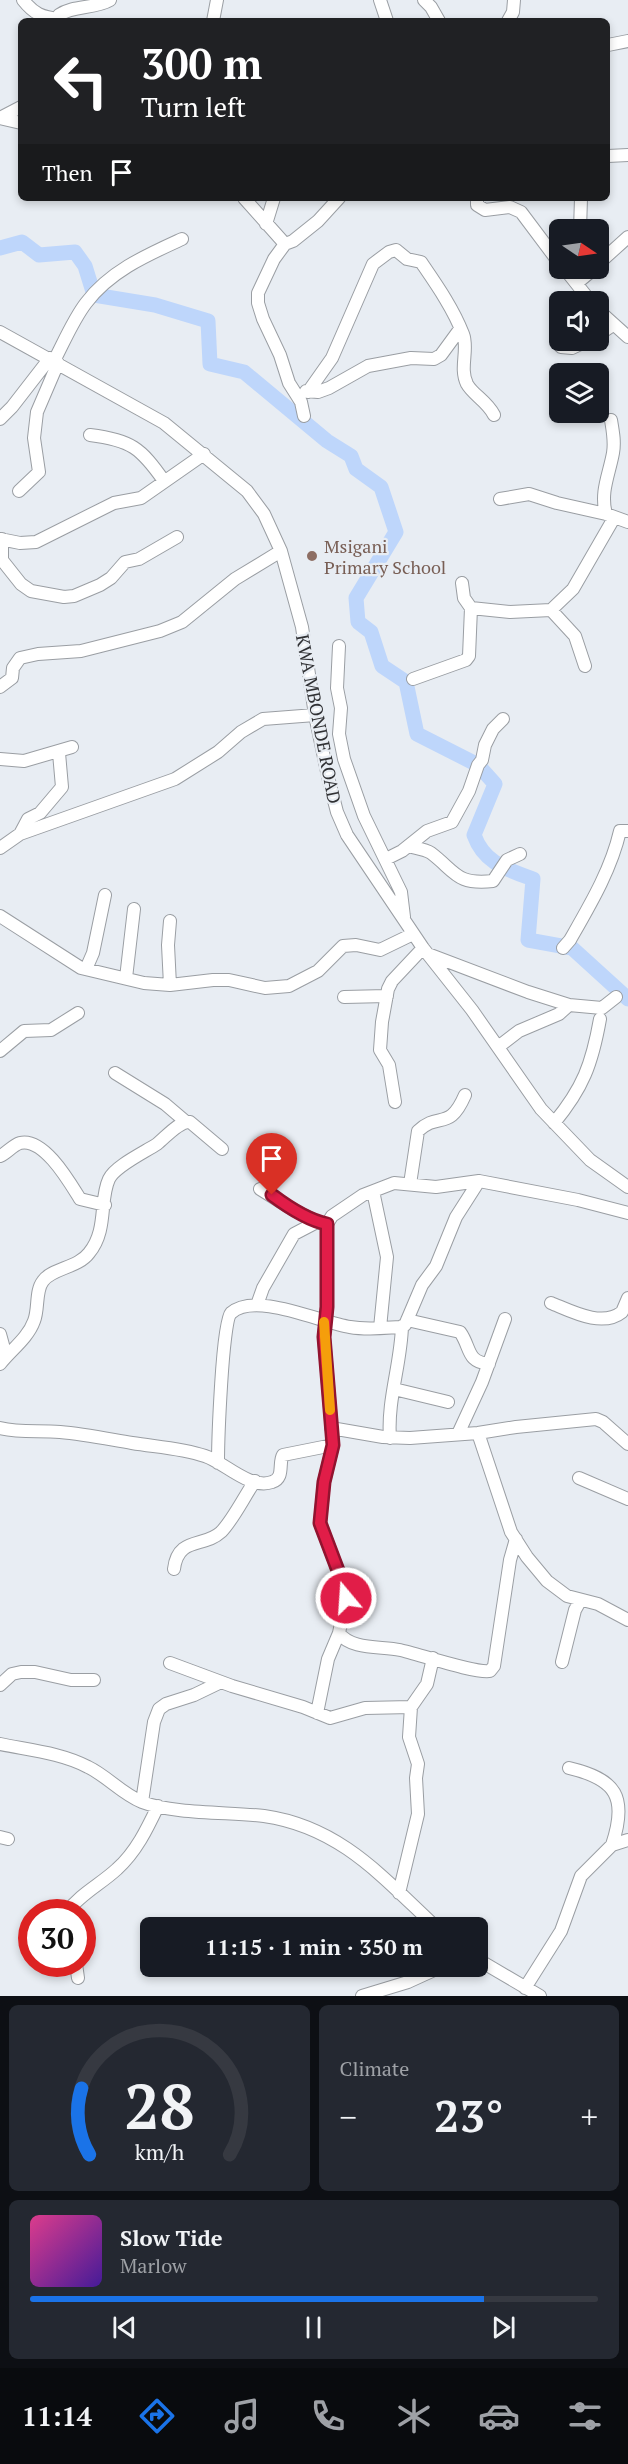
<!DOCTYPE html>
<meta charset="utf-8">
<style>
:root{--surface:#171b24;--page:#242831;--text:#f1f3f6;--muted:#9ea1a6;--line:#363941;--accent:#1a73e8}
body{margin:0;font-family:"PT Serif",serif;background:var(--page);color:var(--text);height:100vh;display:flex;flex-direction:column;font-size:22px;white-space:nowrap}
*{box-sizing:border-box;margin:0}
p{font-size:20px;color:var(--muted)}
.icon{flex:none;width:33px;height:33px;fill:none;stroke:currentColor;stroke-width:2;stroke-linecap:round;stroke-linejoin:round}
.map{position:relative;height:1996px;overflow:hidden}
.side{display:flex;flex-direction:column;gap:9px;padding:9px;background:#0d0f14;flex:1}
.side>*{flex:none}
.guide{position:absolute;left:18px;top:18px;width:592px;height:183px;border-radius:9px;box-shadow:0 3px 9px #0003;background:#202124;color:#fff;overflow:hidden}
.needle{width:39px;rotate:103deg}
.tools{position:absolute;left:549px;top:219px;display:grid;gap:12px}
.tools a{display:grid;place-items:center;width:60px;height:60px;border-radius:9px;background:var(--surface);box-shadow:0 3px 9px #0003;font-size:30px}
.speed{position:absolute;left:18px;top:1899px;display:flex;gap:12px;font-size:30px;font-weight:700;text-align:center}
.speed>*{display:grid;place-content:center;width:78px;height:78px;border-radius:50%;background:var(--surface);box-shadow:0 3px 9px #0003;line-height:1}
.speed .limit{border:9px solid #d22;background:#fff;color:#111}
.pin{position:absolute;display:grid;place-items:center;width:51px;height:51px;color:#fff;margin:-62px -26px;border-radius:50% 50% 50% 0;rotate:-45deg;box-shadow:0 0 6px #0007}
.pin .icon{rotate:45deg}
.me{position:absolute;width:66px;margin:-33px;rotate:342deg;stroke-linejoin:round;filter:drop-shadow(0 0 4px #0008)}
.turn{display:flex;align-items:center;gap:21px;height:126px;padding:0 24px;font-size:27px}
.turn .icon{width:78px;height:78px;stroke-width:2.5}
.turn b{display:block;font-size:42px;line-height:51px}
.then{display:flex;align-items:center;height:57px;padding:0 24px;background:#0003;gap:12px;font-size:22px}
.big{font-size:45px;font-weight:800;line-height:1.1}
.side .tile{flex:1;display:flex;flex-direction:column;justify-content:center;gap:9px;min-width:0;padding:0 21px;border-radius:9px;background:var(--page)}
.side .dial{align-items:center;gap:0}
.dial svg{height:156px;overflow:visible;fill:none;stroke:var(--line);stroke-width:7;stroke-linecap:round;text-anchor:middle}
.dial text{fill:var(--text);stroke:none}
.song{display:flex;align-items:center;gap:18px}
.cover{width:72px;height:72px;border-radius:9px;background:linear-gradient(135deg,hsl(330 70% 55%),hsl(260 70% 35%))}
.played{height:6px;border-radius:3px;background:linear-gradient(90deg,var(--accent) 80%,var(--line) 80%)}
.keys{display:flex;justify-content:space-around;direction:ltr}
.heat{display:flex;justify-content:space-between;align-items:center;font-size:33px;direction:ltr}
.side .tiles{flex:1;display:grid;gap:9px;grid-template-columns:1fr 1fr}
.tile:last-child{grid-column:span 2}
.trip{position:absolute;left:140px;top:1917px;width:348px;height:60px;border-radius:9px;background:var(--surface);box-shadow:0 3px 9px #0003;font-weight:800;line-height:60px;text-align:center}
.tab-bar{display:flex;height:96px;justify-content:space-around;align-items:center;background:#090b0e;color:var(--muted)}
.tab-bar .icon{width:42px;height:42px}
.tab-bar .selected{color:var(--accent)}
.tab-bar b{font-size:27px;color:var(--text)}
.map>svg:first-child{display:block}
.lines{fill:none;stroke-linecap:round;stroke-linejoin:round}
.river{stroke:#bed6fb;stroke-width:15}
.minor-casing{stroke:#9a9ea3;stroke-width:14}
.minor{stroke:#fff;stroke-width:12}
.route-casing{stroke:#92132f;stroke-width:15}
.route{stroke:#e11d48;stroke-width:10}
.slow{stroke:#f59e0b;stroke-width:10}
.education-dot{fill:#8d6e63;stroke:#e8edf3;stroke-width:2}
.labels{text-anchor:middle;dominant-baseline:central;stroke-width:4.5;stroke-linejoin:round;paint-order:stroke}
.education-label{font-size:18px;fill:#785e54;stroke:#e8edf3;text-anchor:start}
.street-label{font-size:18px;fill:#303134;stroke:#e8edf3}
</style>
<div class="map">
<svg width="628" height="1996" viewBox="0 0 628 1996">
<rect width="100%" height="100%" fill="#e8edf3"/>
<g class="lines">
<!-- river -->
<path class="river" d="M 0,248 L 22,242 L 39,255 L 75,252 L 85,266 L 94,295 L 155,305 L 208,321 L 210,364 L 244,372 L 327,441 L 351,456 L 356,469 L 381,487 L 396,532 L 356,598 L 358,622 L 371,632 L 382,666 L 406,682 L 417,734 L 478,765 L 495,784 L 474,835 C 484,863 506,869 533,879 L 528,940 L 572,948 L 628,999"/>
<defs>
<path id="minor" d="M 23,0 C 34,14 42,17 59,19
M 380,0 L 387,21
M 424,0 L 431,7 L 439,21
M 58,21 L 59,15 C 73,5 95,9 110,0
M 213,21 L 217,0
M 508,21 L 513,12 L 514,0
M 608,45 L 628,41
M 0,118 L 21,107
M 0,118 L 21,123
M 608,156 L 628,155
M 244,198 L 285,244
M 477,198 L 477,205 L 485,210 L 510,207 L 521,212 L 560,264
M 266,224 L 274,198
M 580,230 L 581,198
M 598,264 L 628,237
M 564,268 L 591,302
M 577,283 L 595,268
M 598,310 L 628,337
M 0,332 L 164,423 L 247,491 L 264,514 L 281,551 L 302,627 L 315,715 L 329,781 L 337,812 L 347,835 L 423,948 L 472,1010 L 541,1109 L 590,1160 L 628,1187
M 598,335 L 613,325
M 561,347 L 572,348 L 589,340
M 54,361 C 64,342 73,320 86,303 C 110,271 147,255 182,239
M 306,391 L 318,392 L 329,388 L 368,366 L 411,358 L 434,359 L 441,355 L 460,329
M 308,392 L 332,358 L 373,264 L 389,252 L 396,250 L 407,259 L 421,262 C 436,284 453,308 463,334 C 469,349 459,368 467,384 C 473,395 487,401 494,415
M 304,416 L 301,402 L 289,383 L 280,355 L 263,319 L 258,303 L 258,293 L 274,259 L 285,244 L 293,241 L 318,221 L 339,198
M 0,419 L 12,407 L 50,358
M 90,435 C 131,440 141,448 164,481
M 19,491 L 39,472 L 34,438 L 37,412 L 58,363
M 500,499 L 529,494 L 557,503 L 606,514 L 628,522
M 606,514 C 600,492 609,475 613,453 C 615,442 613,432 611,420
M 0,539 L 20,543 L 36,542 L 114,503 L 141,498 L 204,454
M 2,539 L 2,560 L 21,584 L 31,591 L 64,597 L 74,596 L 100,585 L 111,578 L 125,562 L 139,559 L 177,537
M 462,583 L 464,598 L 471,608 L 510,612 L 551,610 L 573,589 L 614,518
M 551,610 L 575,636 L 585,666
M 339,646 L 337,688 L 341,708 L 339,734 L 344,759 L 364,816 L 401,892 L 404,917
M 413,679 L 466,660 L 469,656 L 471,608
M 0,687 L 12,678 L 13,668 L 20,658 L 38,654 L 81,651 L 160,631 L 182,622 L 235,579 L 281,551
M 0,759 L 24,761 L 72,747
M 20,834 L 28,819 L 40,813 L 62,787 L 59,753
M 408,846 C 415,848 425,849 431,853 C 456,872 456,885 493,881 L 507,860 L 520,854
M 0,848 L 20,834 L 175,779 L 218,752 L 241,732 L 263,719 L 315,715
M 386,859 L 402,851 L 427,831 L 452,822 L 469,791 L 478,765 L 482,760 L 485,745 L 493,729 L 503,719
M 0,916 L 81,968 L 144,983 L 170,985 L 213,980 L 229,980 L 265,988 L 289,986 L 318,971 L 343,946 L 356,945 L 380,950 L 413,934
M 170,921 L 168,945 L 170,985
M 563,948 L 570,940 C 590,905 611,870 620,831 L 628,831
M 428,954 L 528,992 L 569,1005 L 602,1008 L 616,997
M 86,969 L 93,953 L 105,895
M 126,978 L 134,909
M 344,997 L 387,996
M 498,1047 L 519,1031 L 559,1014 L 569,1005
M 0,1051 L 24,1031 L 51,1030 L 78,1013
M 115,1073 L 165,1104 L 185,1121
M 395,1102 L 389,1065 L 380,1050 L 382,1022 L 388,989 L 392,981 L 423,948
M 554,1123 C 583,1088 592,1064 600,1019
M 0,1156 C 7,1153 13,1145 20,1143 C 44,1137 70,1183 80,1199 L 105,1205
M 410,1184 L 418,1131 C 439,1111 449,1132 465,1095
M 260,1189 L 292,1209 L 320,1223
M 373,1191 L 387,1257 L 380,1328
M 551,1303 C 571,1311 602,1328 622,1312 L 628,1298
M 257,1305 L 263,1288 L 294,1234 L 317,1222
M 407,1320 L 460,1332 C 471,1347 466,1362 489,1364
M 0,1334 L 6,1356
M 0,1364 C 11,1350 28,1338 34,1321 C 39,1309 35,1291 43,1281 C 52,1268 78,1268 89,1253 C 108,1230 99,1200 109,1179 C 115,1166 145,1152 157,1144 C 166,1137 179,1121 190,1122 L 222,1149
M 394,1389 L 448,1402
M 0,1428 C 20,1433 40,1430 60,1432 C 84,1434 108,1439 132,1443 C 157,1447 181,1448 205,1456 C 224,1462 250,1490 272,1482 C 285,1478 278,1463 283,1455 L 333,1445
M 331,1428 L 383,1437 L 410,1438 L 478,1433 L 516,1427 L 596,1419 L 603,1422 L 628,1444
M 478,1433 L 511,1532 L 527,1557 L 547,1581 L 567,1596 L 598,1604 L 628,1620
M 458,1434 L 482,1382 L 505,1319
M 390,1438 C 387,1400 401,1364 402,1326
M 218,1463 C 218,1444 222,1322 231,1313 C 255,1291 322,1323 350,1327 C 367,1330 383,1328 400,1327 L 405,1325 L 422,1285 L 436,1266 L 456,1217 L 479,1181
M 579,1478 L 628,1499
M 516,1539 L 510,1560 L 494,1666 L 490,1671 C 477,1674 418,1654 400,1650 C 381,1646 351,1650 339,1633 L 346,1598 L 345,1589 L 320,1523 L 324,1482 L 333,1445 L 324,1337 L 327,1307 L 327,1224 L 332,1216 L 363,1195 L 394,1183 L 436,1187 L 479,1181 L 578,1200 L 628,1213
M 174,1569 C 178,1536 204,1548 221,1532 C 233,1520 245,1495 255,1481
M 562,1662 L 575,1610 L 580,1601
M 170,1663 L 232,1686 L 303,1707 L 330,1718 L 365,1708 L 411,1707
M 0,1685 L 12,1674 L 21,1672 L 35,1672 L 71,1680 L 94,1680
M 317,1713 L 328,1659 L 339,1633
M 0,1744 C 29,1750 62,1753 88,1767 C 107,1776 122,1794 142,1802 C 173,1814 229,1812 264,1816 C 341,1827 383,1878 437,1928
M 569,1768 C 616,1779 628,1797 612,1845
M 142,1802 L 154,1722 L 159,1709 L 166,1704 L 194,1695 L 221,1682
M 0,1837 L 8,1839
M 399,1893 L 418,1814 L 416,1778 L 418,1764 L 409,1737 L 411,1707 L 427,1684 L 433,1658
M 67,1912 C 80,1894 101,1884 117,1869 C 136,1852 147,1829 158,1806
M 477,1959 L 540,1996
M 76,1964 L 78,1978
M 525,1988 L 561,1931 L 581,1876 L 612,1845 L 628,1840
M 362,1996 L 408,1982 L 443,1966"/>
</defs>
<!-- minor casing -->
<use href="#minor" class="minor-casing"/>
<!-- minor -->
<use href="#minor" class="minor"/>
</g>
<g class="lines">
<defs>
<path id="route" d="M 272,1195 C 288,1207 307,1220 327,1224 L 327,1307 L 324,1337 L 333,1445 L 324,1482 L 320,1523 L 345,1589 L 346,1598"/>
</defs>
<!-- route casing -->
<use href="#route" class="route-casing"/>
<!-- route -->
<use href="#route" class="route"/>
<!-- slow -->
<path class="slow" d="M 324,1322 L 330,1410"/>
</g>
<!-- markers -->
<circle class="education-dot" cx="312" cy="556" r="6"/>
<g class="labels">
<!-- education labels -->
<g class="education-label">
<text x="324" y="546">Msigani<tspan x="324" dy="21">Primary School</tspan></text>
</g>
<!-- street labels -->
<g class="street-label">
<text transform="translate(319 719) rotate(79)">KWA MBONDE ROAD</text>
</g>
</g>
</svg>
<div class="tools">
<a><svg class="needle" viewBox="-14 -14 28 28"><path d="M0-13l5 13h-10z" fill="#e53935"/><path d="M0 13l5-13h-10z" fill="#9ea1a6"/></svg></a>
<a><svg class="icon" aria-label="sound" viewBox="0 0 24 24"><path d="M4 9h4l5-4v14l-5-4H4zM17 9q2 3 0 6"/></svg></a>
<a><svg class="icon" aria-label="layers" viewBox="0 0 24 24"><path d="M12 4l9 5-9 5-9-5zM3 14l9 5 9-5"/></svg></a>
</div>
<div class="speed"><div class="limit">30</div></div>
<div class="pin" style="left:272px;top:1195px;background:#d93025"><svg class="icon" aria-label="arrive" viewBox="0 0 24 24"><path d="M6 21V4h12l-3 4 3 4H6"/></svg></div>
<svg class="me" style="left:346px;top:1598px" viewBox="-20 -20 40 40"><circle r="17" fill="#e11d48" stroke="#fff" stroke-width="3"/><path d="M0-11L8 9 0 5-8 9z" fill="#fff"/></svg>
<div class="trip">11:15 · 1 min · 350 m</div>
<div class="guide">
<div class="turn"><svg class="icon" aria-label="left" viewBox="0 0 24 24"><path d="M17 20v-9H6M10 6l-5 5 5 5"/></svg><div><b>300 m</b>Turn left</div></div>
<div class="then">Then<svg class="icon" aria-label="arrive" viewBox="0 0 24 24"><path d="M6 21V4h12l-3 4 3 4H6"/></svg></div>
</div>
</div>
<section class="side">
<div class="tiles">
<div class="tile dial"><svg viewBox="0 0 100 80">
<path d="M14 69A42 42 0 1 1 86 69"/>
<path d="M14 69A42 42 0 0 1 10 35" stroke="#1a73e8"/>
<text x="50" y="56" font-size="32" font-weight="700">28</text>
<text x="50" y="72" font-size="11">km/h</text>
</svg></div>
<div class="tile"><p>Climate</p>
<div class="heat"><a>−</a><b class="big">23°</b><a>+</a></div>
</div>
<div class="tile">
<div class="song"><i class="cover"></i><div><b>Slow Tide</b><p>Marlow</p></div></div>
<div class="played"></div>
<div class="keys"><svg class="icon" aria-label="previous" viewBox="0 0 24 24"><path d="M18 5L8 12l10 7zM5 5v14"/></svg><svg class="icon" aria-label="pause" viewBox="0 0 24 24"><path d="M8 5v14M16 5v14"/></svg><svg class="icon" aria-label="next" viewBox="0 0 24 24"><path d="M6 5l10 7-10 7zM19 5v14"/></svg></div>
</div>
</div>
</section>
<nav class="tab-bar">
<b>11:14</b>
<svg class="icon selected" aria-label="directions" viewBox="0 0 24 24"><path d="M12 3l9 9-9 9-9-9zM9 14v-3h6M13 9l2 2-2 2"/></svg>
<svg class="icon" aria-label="music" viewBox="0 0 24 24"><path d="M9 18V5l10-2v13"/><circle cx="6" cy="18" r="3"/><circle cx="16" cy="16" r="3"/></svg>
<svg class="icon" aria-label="phone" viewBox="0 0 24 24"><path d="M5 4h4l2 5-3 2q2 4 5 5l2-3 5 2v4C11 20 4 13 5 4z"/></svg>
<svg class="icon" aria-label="climate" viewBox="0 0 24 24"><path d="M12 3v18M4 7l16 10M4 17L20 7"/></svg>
<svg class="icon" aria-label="car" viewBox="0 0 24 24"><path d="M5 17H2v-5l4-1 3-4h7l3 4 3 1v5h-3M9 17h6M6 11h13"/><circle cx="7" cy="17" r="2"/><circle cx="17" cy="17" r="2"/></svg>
<svg class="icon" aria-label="filters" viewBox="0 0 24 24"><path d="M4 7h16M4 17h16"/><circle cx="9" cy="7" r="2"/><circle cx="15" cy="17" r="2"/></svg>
</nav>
